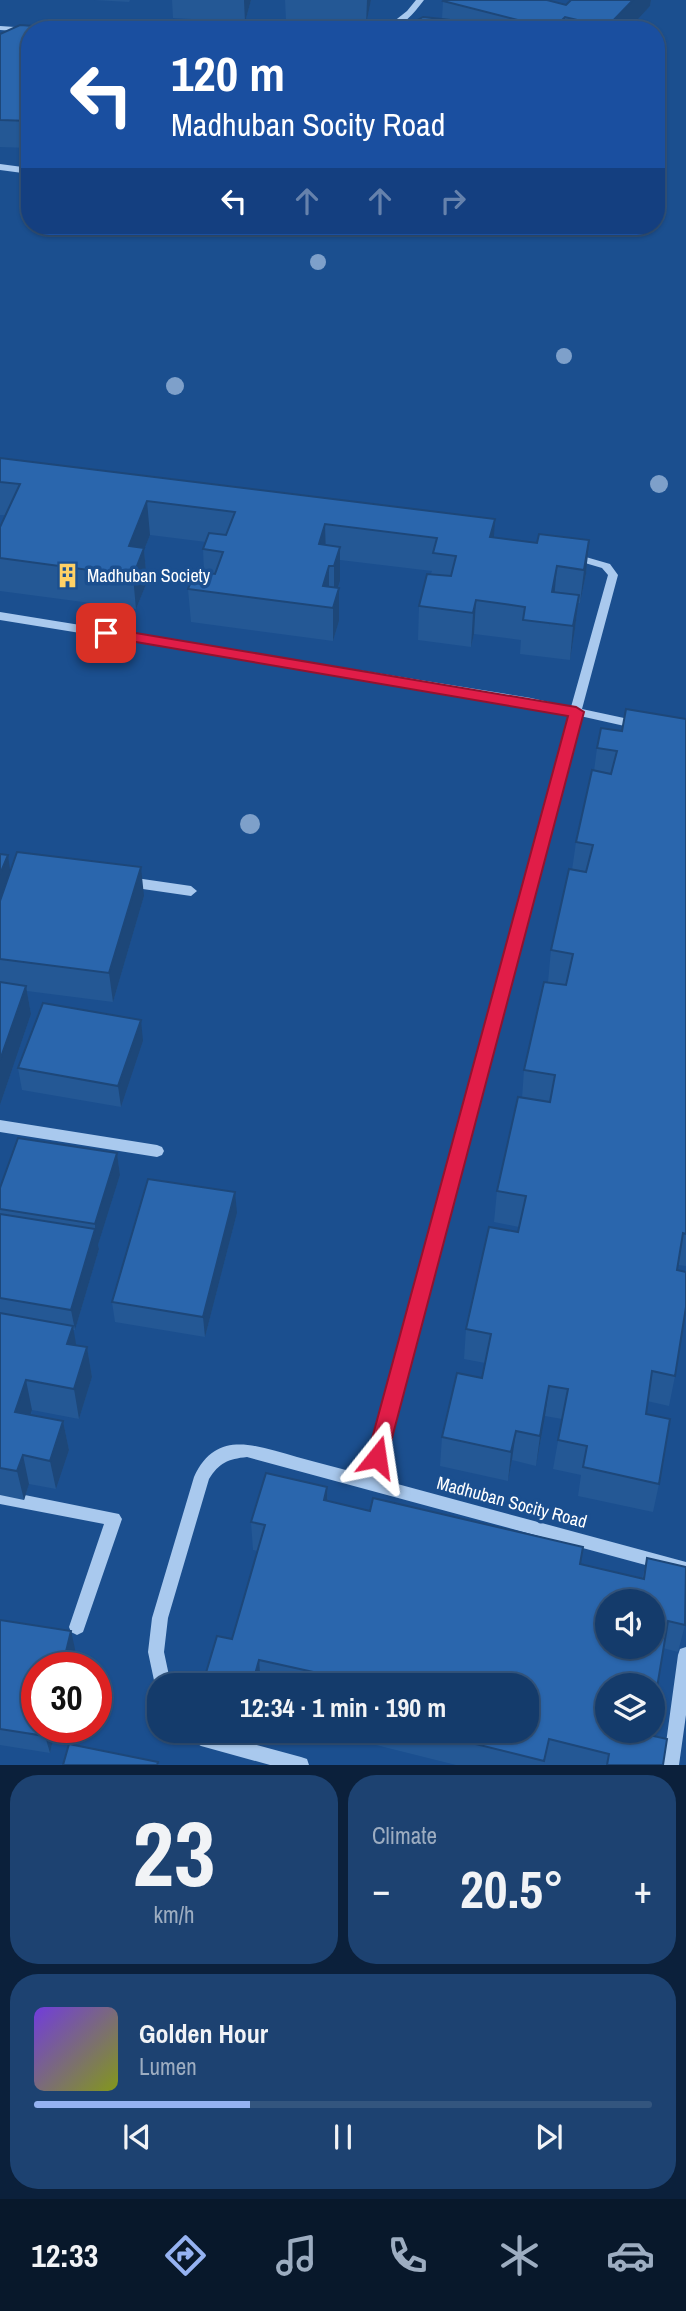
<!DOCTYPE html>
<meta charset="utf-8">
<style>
:root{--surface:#143b6b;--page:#1d4271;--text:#f1f3f6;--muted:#9dadc1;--line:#33557e;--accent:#95b2f1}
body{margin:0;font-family:"Archivo Narrow",sans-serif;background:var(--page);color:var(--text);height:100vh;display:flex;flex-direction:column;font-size:26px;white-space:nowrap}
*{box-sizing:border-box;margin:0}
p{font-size:23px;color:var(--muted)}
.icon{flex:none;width:38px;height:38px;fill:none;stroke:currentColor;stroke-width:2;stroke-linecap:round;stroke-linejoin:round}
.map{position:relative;height:1765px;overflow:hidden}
.sheet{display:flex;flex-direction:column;gap:10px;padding:10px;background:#0b203b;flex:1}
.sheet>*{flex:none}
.banner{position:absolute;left:21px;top:21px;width:644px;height:214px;border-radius:28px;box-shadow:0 2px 5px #0004,0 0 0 2px var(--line);background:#1a4fa0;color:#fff;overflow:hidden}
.controls{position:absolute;left:595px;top:1589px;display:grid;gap:14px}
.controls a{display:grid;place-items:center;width:70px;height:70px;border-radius:50%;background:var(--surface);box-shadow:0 2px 5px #0004,0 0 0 2px var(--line);font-size:35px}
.speed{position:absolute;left:21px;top:1652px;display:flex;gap:14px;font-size:35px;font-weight:700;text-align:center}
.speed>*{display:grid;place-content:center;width:91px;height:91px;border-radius:50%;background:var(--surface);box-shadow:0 2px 5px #0004,0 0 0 2px var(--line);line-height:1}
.speed .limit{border:10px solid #d22;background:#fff;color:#111}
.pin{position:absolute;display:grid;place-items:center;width:60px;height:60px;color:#fff;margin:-30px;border-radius:14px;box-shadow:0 4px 10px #0006}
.me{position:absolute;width:77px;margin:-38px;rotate:15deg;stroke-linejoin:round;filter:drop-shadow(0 0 5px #0008)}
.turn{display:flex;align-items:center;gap:24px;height:147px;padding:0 35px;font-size:32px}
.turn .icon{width:91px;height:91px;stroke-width:2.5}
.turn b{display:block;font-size:49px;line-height:60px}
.lanes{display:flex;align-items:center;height:66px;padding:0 35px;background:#0003;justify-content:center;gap:35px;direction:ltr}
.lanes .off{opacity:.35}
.big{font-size:52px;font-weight:700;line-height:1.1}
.sheet .widget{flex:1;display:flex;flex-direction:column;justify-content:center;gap:10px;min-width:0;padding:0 24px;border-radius:28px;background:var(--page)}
.sheet .dial{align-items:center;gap:0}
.dial b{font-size:91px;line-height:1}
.song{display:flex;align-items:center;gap:21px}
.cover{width:84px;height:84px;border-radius:10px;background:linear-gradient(135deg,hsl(260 70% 55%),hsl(70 70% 35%))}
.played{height:7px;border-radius:4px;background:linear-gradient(90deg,var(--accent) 35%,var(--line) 35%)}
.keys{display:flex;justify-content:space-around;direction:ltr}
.heat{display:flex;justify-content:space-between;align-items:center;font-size:38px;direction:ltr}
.sheet .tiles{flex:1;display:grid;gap:10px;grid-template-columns:1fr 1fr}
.widget:last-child{grid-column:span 2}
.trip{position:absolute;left:147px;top:1673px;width:392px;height:70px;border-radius:28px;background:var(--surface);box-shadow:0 2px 5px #0004,0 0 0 2px var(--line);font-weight:700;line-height:70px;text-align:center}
.menu{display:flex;height:112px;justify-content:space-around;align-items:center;background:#08182b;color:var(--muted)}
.menu .icon{width:49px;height:49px}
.menu .current{color:var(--accent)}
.menu b{font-size:32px;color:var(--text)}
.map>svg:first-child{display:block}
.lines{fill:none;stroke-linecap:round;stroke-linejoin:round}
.minor{fill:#a9c9ee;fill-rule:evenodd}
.tree{fill:#7ea0ca}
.wall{fill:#245895}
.shaded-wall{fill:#1d4779}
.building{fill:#2a66ad;stroke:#1d4779;stroke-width:2;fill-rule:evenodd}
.route{fill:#e11d48;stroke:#92132f;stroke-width:2}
.labels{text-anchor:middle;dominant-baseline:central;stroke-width:7;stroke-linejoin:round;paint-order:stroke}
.poi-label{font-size:18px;fill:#fff;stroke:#1b4f8f;text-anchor:start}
.street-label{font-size:18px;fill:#fff;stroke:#1b4f8f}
</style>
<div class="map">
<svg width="686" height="1765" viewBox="0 0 686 1765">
<rect width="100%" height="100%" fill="#1b4f8f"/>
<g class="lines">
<!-- minor -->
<path class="minor" d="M 416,0 L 424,0 C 414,13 401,30 383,30 L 407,11 Z
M 0,26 L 30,28 L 34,30 L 30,30 L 30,32 L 0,30 Z
M 0,164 L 30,168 L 30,174 L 0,170 Z
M 432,226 L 443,226 L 436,229 Z
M 572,553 L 610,564 L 618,575 L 582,709 L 638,721 L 644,725 L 638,729 L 580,716 L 494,1032 L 379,1479 L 686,1562 L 686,1576 L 247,1457 C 228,1459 219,1463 209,1479 L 168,1618 L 164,1652 L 171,1685 L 159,1685 L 159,1691 L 155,1685 L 148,1652 L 152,1618 L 194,1477 C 216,1428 257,1446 297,1457 C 319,1463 342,1469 365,1475 L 482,1032 L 569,714 L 531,706 L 0,620 L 0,612 L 531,698 L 571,707 L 608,575 L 602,568 L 568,558 L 567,556 Z
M 129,877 L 191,886 L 197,891 L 191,896 L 129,887 L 123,882 Z
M 0,1120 L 157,1145 L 162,1147 L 164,1151 L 162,1155 L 157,1157 L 0,1132 Z
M 0,1490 L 119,1514 L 122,1519 L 83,1632 L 77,1635 L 71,1632 L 69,1627 L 104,1524 L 0,1504 Z
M 686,1647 L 686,1715 L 679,1765 L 663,1765 L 678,1655 L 680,1649 Z
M 184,1731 L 205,1731 L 301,1757 L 307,1759 L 309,1765 L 270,1765 L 201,1746 L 186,1737 Z"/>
</g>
<!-- trees -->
<g class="tree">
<circle cx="318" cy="262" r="8"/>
<circle cx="564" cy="356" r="8"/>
<circle cx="175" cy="386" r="9"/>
<circle cx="659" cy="484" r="9"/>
<circle cx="250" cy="824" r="10"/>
</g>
<!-- wall -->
<path class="wall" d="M 94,0 L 130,0 L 129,2 Z
M 172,0 L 251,0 L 245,22 L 173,18 Z
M 285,0 L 371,0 L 366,25 L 286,21 Z
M 571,0 L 651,0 L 650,6 L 628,30 L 400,30 L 442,19 L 443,1 L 566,5 Z
M 30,30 L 30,148 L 0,147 L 0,34 Z
M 0,458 L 494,538 L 537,543 L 589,540 L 586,574 L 580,603 L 578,603 L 575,629 L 570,660 L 520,654 L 521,640 L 474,634 L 471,647 L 418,640 L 419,606 L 432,571 L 340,560 L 340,581 L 338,588 L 339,621 L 333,641 L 191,622 L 188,589 L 204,572 L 203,549 L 206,542 L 150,535 L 144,550 L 147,582 L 136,609 L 0,591 L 0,527 L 6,515 L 0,515 Z
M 686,719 L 686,1266 L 678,1265 L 675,1376 L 669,1406 L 647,1401 L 646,1414 L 659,1484 L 653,1512 L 578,1496 L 581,1475 L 553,1469 L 562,1419 L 545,1416 L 536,1466 L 512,1460 L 508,1481 L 440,1466 L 442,1437 L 482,1378 L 485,1363 L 464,1359 L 466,1329 L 518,1232 L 519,1227 L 494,1222 L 497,1191 L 522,1098 L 524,1070 L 548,982 L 551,950 L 572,870 L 576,842 L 594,771 L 597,748 L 622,731 Z
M 0,854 L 10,872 L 144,896 L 113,1002 L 27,991 L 31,1014 L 0,1105 Z
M 143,1041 L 121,1107 L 22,1090 L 18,1068 Z
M 117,1153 L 120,1175 L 98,1245 L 99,1249 L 75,1330 L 73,1330 L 76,1345 L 87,1347 L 92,1377 L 79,1419 L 32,1410 L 31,1415 L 63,1421 L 69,1450 L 56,1489 L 29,1484 L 24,1500 L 0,1495 L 0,1188 Z
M 237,1213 L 205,1337 L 115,1322 L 112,1302 Z
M 327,1487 L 328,1501 L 642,1579 L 647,1558 L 685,1625 L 678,1652 L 663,1648 L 649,1735 L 663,1765 L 456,1765 L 320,1731 L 527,1731 L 527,1685 L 206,1685 L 205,1676 L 232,1639 L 258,1551 L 253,1550 L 251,1522 Z
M 0,1620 L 75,1649 L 37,1727 L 56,1727 L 50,1753 L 0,1745 Z"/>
<!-- shaded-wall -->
<path class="shaded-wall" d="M 244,0 L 251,0 L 245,22 L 244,1 Z
M 367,0 L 371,0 L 366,25 Z
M 633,0 L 651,0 L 650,6 L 628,30 L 607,30 L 607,27 Z
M 565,17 L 564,30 L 553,30 L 553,29 Z
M 147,501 L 150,535 L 144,550 L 147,582 L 136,609 L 133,576 L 129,546 Z
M 495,519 L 493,552 L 490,537 Z
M 325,524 L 326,558 L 319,544 Z
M 589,540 L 586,574 L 580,603 L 584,570 Z
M 340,547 L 340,581 L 334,600 L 334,566 Z
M 329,566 L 329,599 L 323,586 Z
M 557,566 L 554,600 L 549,626 L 552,592 Z
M 339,588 L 339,621 L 333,641 L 333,608 Z
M 579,595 L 575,629 L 570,660 L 573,626 Z
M 476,600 L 474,634 L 471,647 L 473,613 Z
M 8,855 L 12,884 L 0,915 L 0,874 Z
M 141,867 L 144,896 L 113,1002 L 109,973 Z
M 26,986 L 31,1014 L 0,1105 L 0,1060 Z
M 141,1020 L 143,1041 L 121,1107 L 118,1086 Z
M 117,1153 L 120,1175 L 98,1245 L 99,1249 L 75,1330 L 71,1310 L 95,1229 L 95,1224 Z
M 235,1192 L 237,1213 L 205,1337 L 203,1317 Z
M 73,1326 L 78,1356 L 67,1344 Z
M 87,1347 L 92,1377 L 79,1419 L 74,1389 Z
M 26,1380 L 32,1410 L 22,1441 L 15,1412 Z
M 549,1386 L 545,1416 L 536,1466 L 540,1436 Z
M 63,1421 L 69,1450 L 56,1489 L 50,1461 Z
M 516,1431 L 512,1460 L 508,1481 L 511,1452 Z
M 23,1455 L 29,1484 L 24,1500 L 17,1471 Z
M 327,1487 L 328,1516 L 324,1500 Z
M 71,1631 L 75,1649 L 71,1668 L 62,1668 Z
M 259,1660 L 261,1685 L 252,1685 Z
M 47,1727 L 56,1727 L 50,1753 L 45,1736 Z"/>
<!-- building -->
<path class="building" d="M 444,0 L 547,0 L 566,5 L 571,0 L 633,0 L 607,27 L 565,17 L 553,29 L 443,1 Z
M 423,17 L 469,22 L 489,30 L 400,30 Z
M 20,25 L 48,27 L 53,30 L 30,30 L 30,121 L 0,120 L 0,34 Z
M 0,458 L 495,519 L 490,537 L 537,543 L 539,534 L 589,540 L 584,570 L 557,566 L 552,592 L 579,595 L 573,626 L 523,620 L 525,607 L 476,600 L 473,613 L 419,606 L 427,574 L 451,576 L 456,556 L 433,553 L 437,538 L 325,524 L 319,544 L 340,547 L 334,566 L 329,566 L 323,586 L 339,588 L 333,608 L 188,589 L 195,571 L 215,574 L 223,552 L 203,549 L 209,533 L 226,535 L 235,512 L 147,501 L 129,546 L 144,548 L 133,576 L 0,558 L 0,527 L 20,484 L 0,482 Z
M 626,709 L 686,719 L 686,1234 L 683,1233 L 677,1270 L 686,1272 L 686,1307 L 675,1376 L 652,1371 L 646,1414 L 670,1419 L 659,1484 L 583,1467 L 587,1446 L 558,1440 L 568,1389 L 549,1386 L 540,1436 L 516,1431 L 511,1452 L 442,1437 L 457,1373 L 482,1378 L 491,1334 L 466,1329 L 489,1227 L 518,1232 L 526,1196 L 497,1191 L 518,1097 L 550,1102 L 555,1075 L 524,1070 L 544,982 L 566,985 L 573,954 L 551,950 L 569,869 L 586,872 L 593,845 L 576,842 L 592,770 L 611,774 L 617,751 L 597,748 L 601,728 L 622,731 Z
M 17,852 L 141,867 L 109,973 L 0,959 L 0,901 Z
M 0,854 L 8,855 L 0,874 Z
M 0,982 L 26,986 L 0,1060 Z
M 43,1003 L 141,1020 L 118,1086 L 18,1068 Z
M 18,1138 L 117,1153 L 95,1224 L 0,1209 L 0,1188 Z
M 148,1179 L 235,1192 L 203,1317 L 112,1302 Z
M 0,1214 L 95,1229 L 71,1310 L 0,1298 Z
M 0,1313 L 73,1326 L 67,1344 L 87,1347 L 74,1389 L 26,1380 L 15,1412 L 63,1421 L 50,1461 L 23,1455 L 17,1471 L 0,1468 Z
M 266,1473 L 327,1487 L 324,1500 L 370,1511 L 373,1498 L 583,1547 L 580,1564 L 644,1579 L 647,1558 L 686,1567 L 685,1625 L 668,1621 L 653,1712 L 653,1685 L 607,1685 L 607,1731 L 650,1731 L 649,1735 L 667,1739 L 663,1765 L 607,1765 L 609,1754 L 549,1739 L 544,1761 L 423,1731 L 527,1731 L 527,1685 L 315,1685 L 318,1673 L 259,1660 L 252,1685 L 241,1685 L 205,1676 L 217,1636 L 232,1639 L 265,1525 L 251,1522 ZM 607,1601 L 653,1601 L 653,1647 L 607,1647 Z
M 0,1620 L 71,1631 L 62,1668 L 37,1668 L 37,1727 L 47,1727 L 45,1736 L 0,1729 Z
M 69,1744 L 158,1762 L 157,1765 L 63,1765 Z"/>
<!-- route -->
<path class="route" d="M 106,628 L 576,707 L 584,712 L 387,1457 L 384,1464 L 377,1466 L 370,1464 L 367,1457 L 568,716 L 101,636 L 99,633 Z"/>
<!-- icons -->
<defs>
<symbol id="building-bare" viewBox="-9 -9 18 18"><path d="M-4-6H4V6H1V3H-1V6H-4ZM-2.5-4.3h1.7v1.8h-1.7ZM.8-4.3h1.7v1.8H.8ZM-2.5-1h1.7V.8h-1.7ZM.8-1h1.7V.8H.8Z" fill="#ffd166" stroke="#1b4f8f" stroke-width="2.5" paint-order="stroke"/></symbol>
</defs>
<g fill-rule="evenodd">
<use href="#building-bare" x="50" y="558" width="35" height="35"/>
</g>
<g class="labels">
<!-- poi labels -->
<g class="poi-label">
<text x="87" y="575">Madhuban Society</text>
</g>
<!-- street labels -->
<g class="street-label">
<text transform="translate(512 1502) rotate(15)">Madhuban Socity Road</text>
</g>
</g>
</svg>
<div class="controls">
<a><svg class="icon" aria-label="sound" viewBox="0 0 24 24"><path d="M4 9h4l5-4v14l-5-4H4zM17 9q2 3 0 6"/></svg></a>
<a><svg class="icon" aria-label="layers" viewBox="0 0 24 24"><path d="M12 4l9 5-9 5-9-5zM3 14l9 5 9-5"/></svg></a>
</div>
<div class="speed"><div class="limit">30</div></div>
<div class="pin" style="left:106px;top:633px;background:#d93025"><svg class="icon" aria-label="arrive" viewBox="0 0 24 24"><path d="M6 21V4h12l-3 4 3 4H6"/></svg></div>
<svg class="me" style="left:377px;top:1457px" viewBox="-20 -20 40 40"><path d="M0-17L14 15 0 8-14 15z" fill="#e11d48" stroke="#fff" stroke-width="4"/></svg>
<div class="trip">12:34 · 1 min · 190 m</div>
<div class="banner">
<div class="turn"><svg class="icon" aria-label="left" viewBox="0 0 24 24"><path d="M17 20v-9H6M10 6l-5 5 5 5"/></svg><div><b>120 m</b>Madhuban Socity Road</div></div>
<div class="lanes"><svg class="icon" aria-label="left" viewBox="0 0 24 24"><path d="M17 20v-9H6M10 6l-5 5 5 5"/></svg><svg class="icon off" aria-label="ahead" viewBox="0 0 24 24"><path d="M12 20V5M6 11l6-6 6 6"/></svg><svg class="icon off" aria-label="ahead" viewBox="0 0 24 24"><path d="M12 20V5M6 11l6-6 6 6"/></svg><svg class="icon off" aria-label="right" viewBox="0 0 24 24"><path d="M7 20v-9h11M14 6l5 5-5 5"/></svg></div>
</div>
</div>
<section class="sheet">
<div class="tiles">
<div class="widget dial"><b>23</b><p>km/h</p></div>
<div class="widget"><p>Climate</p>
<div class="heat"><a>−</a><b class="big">20.5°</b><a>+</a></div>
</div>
<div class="widget">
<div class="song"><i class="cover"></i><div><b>Golden Hour</b><p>Lumen</p></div></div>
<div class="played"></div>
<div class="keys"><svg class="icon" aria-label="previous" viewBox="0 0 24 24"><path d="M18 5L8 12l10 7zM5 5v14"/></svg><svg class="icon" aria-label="pause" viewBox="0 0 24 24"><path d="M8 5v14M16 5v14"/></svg><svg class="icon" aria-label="next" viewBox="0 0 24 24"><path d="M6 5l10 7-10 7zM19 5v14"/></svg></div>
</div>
</div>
</section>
<nav class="menu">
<b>12:33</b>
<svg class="icon current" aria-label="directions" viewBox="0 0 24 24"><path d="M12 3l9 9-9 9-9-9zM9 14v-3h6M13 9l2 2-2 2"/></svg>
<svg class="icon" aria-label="music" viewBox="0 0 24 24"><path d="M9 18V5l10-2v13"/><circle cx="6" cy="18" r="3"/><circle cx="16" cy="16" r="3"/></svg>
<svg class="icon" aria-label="phone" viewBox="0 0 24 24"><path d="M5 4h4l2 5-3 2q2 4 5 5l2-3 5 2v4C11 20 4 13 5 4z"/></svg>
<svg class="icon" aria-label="climate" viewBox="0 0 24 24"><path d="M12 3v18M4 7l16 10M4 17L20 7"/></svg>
<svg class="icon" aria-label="car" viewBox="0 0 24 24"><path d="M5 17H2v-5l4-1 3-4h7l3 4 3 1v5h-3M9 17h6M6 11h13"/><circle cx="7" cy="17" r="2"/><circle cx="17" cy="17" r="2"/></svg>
</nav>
